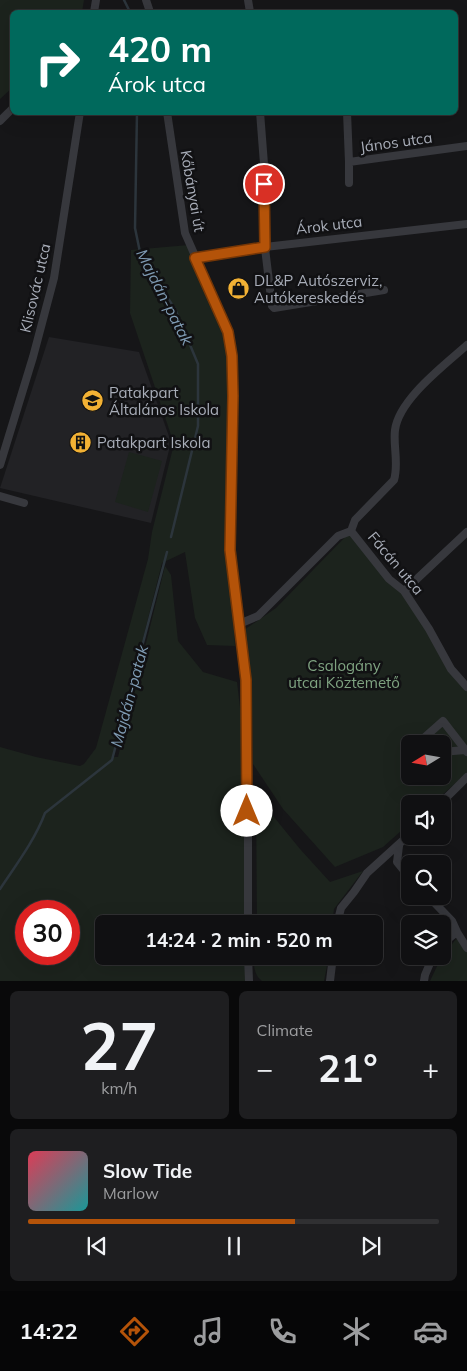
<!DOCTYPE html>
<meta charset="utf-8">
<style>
:root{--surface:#101012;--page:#1e1e20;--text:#f1f3f6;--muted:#9c9d9f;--line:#303032;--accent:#b45309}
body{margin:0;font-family:Mulish,sans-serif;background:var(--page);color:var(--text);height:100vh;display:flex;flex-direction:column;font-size:19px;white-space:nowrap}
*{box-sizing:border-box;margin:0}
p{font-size:16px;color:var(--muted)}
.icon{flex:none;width:28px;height:28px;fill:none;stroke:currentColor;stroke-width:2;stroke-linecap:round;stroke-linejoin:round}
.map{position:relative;height:981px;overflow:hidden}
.details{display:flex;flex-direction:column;gap:10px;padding:10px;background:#09090a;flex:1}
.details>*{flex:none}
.banner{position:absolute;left:10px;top:10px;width:448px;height:105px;border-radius:8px;box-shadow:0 5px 20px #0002,0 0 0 1px var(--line);background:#00695c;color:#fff;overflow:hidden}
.needle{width:32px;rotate:259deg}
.tools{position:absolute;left:401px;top:735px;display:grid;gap:10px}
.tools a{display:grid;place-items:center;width:50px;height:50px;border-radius:8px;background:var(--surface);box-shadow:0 5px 20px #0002,0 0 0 1px var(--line);font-size:25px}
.speed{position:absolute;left:15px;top:900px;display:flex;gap:10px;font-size:25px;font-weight:700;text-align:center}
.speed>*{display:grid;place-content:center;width:65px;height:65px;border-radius:50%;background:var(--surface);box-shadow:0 5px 20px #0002,0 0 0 1px var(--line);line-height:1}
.speed .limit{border:8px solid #d22;background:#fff;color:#111}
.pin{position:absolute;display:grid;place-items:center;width:42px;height:42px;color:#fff;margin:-21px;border:2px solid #fff;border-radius:50%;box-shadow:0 1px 5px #0007}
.me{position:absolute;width:55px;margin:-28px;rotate:0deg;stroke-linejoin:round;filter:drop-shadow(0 0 4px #0008)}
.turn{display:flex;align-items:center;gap:18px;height:105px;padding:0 15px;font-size:22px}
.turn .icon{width:65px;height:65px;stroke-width:2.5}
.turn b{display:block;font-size:35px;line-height:42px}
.big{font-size:38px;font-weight:700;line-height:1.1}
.details .widget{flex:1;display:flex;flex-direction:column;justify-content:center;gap:8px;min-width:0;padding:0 18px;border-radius:8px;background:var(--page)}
.details .dial{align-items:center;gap:0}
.dial b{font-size:65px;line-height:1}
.song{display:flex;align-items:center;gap:15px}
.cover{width:60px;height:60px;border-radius:8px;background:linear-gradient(135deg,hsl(350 70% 55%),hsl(180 70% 35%))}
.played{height:5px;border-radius:2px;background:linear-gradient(90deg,var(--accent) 65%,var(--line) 65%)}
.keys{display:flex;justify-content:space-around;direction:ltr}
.heat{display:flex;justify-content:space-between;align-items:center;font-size:28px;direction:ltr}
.details .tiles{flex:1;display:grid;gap:10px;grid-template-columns:1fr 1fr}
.widget:last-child{grid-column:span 2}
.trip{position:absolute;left:95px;top:915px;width:288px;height:50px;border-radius:8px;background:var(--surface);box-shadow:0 5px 20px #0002,0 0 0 1px var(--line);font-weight:700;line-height:50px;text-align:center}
.tab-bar{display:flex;height:80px;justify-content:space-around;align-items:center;background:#060607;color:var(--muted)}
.tab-bar .icon{width:35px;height:35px}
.tab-bar .selected{color:var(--accent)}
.tab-bar b{font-size:22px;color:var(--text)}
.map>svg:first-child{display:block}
.built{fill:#222225}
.green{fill:#1c231d;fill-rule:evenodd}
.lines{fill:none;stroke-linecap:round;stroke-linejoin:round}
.stream{stroke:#2c353c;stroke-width:2.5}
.minor{stroke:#37383d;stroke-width:8}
.route-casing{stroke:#753606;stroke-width:12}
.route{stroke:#b45309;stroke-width:9}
.labels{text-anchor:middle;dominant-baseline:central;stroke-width:5;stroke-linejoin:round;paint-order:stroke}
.street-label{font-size:15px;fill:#a8adb8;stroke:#111113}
.poi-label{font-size:15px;fill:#a8adb8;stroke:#111113;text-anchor:start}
.park-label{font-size:15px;fill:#7fa381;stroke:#111113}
.water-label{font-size:16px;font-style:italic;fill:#7f9bb3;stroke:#111113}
</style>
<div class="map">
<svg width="467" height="981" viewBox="0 0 467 981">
<rect width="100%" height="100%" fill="#161618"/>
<!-- built -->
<path class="built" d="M 49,337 L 139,352 L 171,442 L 151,523 L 0,488 Z"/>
<!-- green -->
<path class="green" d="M 0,0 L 84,0 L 82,12 L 12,12 L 12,88 L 0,99 Z
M 189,245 L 231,346 L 230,550 L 235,646 L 207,645 L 195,618 L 185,552 L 162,563 L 113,757 L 118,757 L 165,566 L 171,575 L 178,641 L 203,672 L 237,682 L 244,741 L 248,924 L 104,924 L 104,956 L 248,956 L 248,981 L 0,981 L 0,747 L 36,757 L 80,766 L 84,764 L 96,748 L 148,559 L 152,532 L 174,444 L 130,313 L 131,250 ZM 26,911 L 69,911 L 69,954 L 26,954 Z
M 129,452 L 162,461 L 148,512 L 115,502 Z
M 351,531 L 396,586 L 467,687 L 467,773 L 432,804 L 410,804 L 410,823 L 383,847 L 335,867 L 283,809 L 253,764 L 252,710 L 244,630 L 276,608 ZM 410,744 L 442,744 L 442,776 L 410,776 Z
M 256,795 L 300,849 L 330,882 L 363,871 L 334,909 L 332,924 L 257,924 Z
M 456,939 L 461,940 L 467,951 L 467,981 L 430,981 L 440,960 Z
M 253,956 L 329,956 L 324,981 L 262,981 C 254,975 254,966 253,956 Z"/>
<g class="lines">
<!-- stream -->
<path class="stream" d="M 124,0 L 130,12
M 137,112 L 135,228 L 141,257 L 175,309 L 198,364 L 198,426 L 171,537
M 0,889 C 16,865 35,840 45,813 L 112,760 L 167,552"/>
<!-- minor -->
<path class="minor" d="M 146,0 L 150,12
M 248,0 L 250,12
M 94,12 L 96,0
M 167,112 L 185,233 L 228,331 L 232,356 L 233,396 L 230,551 L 246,680 L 248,732 L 248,924
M 260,112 L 264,164 L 264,240 L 272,306 L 274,308 L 384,290
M 347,112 L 349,162 L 467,146
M 0,121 L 12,109
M 349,162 L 349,183
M 195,258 L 265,247 L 467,224
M 0,465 L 33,357 L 54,278 L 80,112
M 0,496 L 24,503
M 351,531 L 355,520 L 394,480 C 399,464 393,446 395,430 C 399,399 445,365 467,345
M 404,591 L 467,532
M 239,624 L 258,616 L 338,536 L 351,531 L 389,579 L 404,591 L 429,629 L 451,669 L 467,687
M 430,744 L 425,737 L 443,721 L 467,752
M 442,752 L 465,750
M 440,804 L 467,777
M 399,846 L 397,862 L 410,878
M 428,896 L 452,921 L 457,932 L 467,948
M 337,924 L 341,908 L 354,892 L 367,873 L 410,834
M 442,944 L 457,932
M 248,956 L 249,981
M 330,981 L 333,956
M 424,981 L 425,975 L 433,956"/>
</g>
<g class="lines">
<defs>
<path id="route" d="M 247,811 L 246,680 L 230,550 L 233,396 L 232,356 L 228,332 L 195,258 L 265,247 L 264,184"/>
</defs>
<!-- route casing -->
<use href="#route" class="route-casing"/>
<!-- route -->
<use href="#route" class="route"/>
</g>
<!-- icons -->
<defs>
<symbol id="shop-disc" viewBox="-11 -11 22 22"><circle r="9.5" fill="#f2b134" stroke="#111113"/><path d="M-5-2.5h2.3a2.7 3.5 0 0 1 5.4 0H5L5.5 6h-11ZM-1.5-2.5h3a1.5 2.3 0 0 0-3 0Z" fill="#111"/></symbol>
<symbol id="school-disc" viewBox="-11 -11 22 22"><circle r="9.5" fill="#f2b134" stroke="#111113"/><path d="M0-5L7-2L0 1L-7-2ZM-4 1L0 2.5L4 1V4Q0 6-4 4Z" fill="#111"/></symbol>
<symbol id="building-disc" viewBox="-11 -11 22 22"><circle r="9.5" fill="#f2b134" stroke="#111113"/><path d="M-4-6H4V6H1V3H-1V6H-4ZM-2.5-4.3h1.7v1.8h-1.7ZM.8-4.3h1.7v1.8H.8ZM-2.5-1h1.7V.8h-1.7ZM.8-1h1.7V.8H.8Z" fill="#111"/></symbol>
</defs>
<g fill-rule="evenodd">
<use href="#shop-disc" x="226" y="276" width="25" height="25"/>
<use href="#school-disc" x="80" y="388" width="25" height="25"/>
<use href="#building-disc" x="68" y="430" width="25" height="25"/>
</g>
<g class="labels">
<!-- street labels -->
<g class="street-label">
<text transform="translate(396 142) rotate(-8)">János utca</text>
<text transform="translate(193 191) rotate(80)">Kőbányai út</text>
<text transform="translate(329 225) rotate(-7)">Árok utca</text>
<text transform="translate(35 288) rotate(-77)">Klisovác utca</text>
<text transform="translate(396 563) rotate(50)">Fácán utca</text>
</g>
<!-- poi labels -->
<g class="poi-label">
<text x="254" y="280">DL&amp;P Autószerviz,<tspan x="254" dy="17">Autókereskedés</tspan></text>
<text x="109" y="392">Patakpart<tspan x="109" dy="17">Általános Iskola</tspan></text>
<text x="97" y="442">Patakpart Iskola</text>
</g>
<!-- park labels -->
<g class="park-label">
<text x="344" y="665">Csalogány<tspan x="344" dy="17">utcai Köztemető</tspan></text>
</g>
<!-- water labels -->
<g class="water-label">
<text transform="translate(165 297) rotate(63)">Majdán-patak</text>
<text transform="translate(129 696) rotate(-75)">Majdán-patak</text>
</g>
</g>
</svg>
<div class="tools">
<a><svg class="needle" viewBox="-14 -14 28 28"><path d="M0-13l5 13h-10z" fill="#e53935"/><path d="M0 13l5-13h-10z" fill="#9c9d9f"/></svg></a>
<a><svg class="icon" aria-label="sound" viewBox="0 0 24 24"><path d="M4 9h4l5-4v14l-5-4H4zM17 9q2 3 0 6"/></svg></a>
<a><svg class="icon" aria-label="search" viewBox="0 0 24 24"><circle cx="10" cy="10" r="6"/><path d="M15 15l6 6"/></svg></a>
<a><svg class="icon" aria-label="layers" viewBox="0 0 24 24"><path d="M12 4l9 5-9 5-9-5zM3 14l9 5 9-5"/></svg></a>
</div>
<div class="speed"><div class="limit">30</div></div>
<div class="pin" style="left:264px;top:184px;background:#d93025"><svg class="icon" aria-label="arrive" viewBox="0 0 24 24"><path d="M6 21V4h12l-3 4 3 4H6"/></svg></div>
<svg class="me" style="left:247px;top:811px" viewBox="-20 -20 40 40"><circle r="19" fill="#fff"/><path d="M0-13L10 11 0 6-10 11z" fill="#b45309"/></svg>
<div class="trip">14:24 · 2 min · 520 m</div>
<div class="banner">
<div class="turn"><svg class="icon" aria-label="right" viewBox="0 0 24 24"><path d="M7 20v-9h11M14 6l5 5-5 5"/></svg><div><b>420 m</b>Árok utca</div></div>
</div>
</div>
<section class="details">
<div class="tiles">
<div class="widget dial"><b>27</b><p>km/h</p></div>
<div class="widget"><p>Climate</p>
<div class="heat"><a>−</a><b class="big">21°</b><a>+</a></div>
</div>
<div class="widget">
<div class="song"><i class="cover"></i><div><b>Slow Tide</b><p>Marlow</p></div></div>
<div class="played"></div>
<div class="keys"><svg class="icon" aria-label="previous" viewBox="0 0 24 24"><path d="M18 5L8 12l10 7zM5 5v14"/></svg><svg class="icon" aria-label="pause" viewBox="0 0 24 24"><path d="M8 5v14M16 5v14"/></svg><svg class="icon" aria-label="next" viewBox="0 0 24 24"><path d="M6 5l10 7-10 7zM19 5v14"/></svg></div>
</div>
</div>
</section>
<nav class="tab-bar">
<b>14:22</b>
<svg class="icon selected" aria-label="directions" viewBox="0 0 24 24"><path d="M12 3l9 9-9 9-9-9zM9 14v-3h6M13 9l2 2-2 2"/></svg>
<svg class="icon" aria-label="music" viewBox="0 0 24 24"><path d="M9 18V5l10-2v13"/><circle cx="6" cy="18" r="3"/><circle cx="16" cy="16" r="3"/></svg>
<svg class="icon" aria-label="phone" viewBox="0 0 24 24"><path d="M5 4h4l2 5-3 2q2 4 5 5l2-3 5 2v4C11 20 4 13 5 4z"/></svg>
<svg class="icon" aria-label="climate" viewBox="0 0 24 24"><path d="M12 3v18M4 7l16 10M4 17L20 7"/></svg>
<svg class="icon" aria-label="car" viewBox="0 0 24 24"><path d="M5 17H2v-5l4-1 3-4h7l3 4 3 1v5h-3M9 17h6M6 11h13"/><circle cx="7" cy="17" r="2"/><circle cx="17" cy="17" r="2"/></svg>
</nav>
